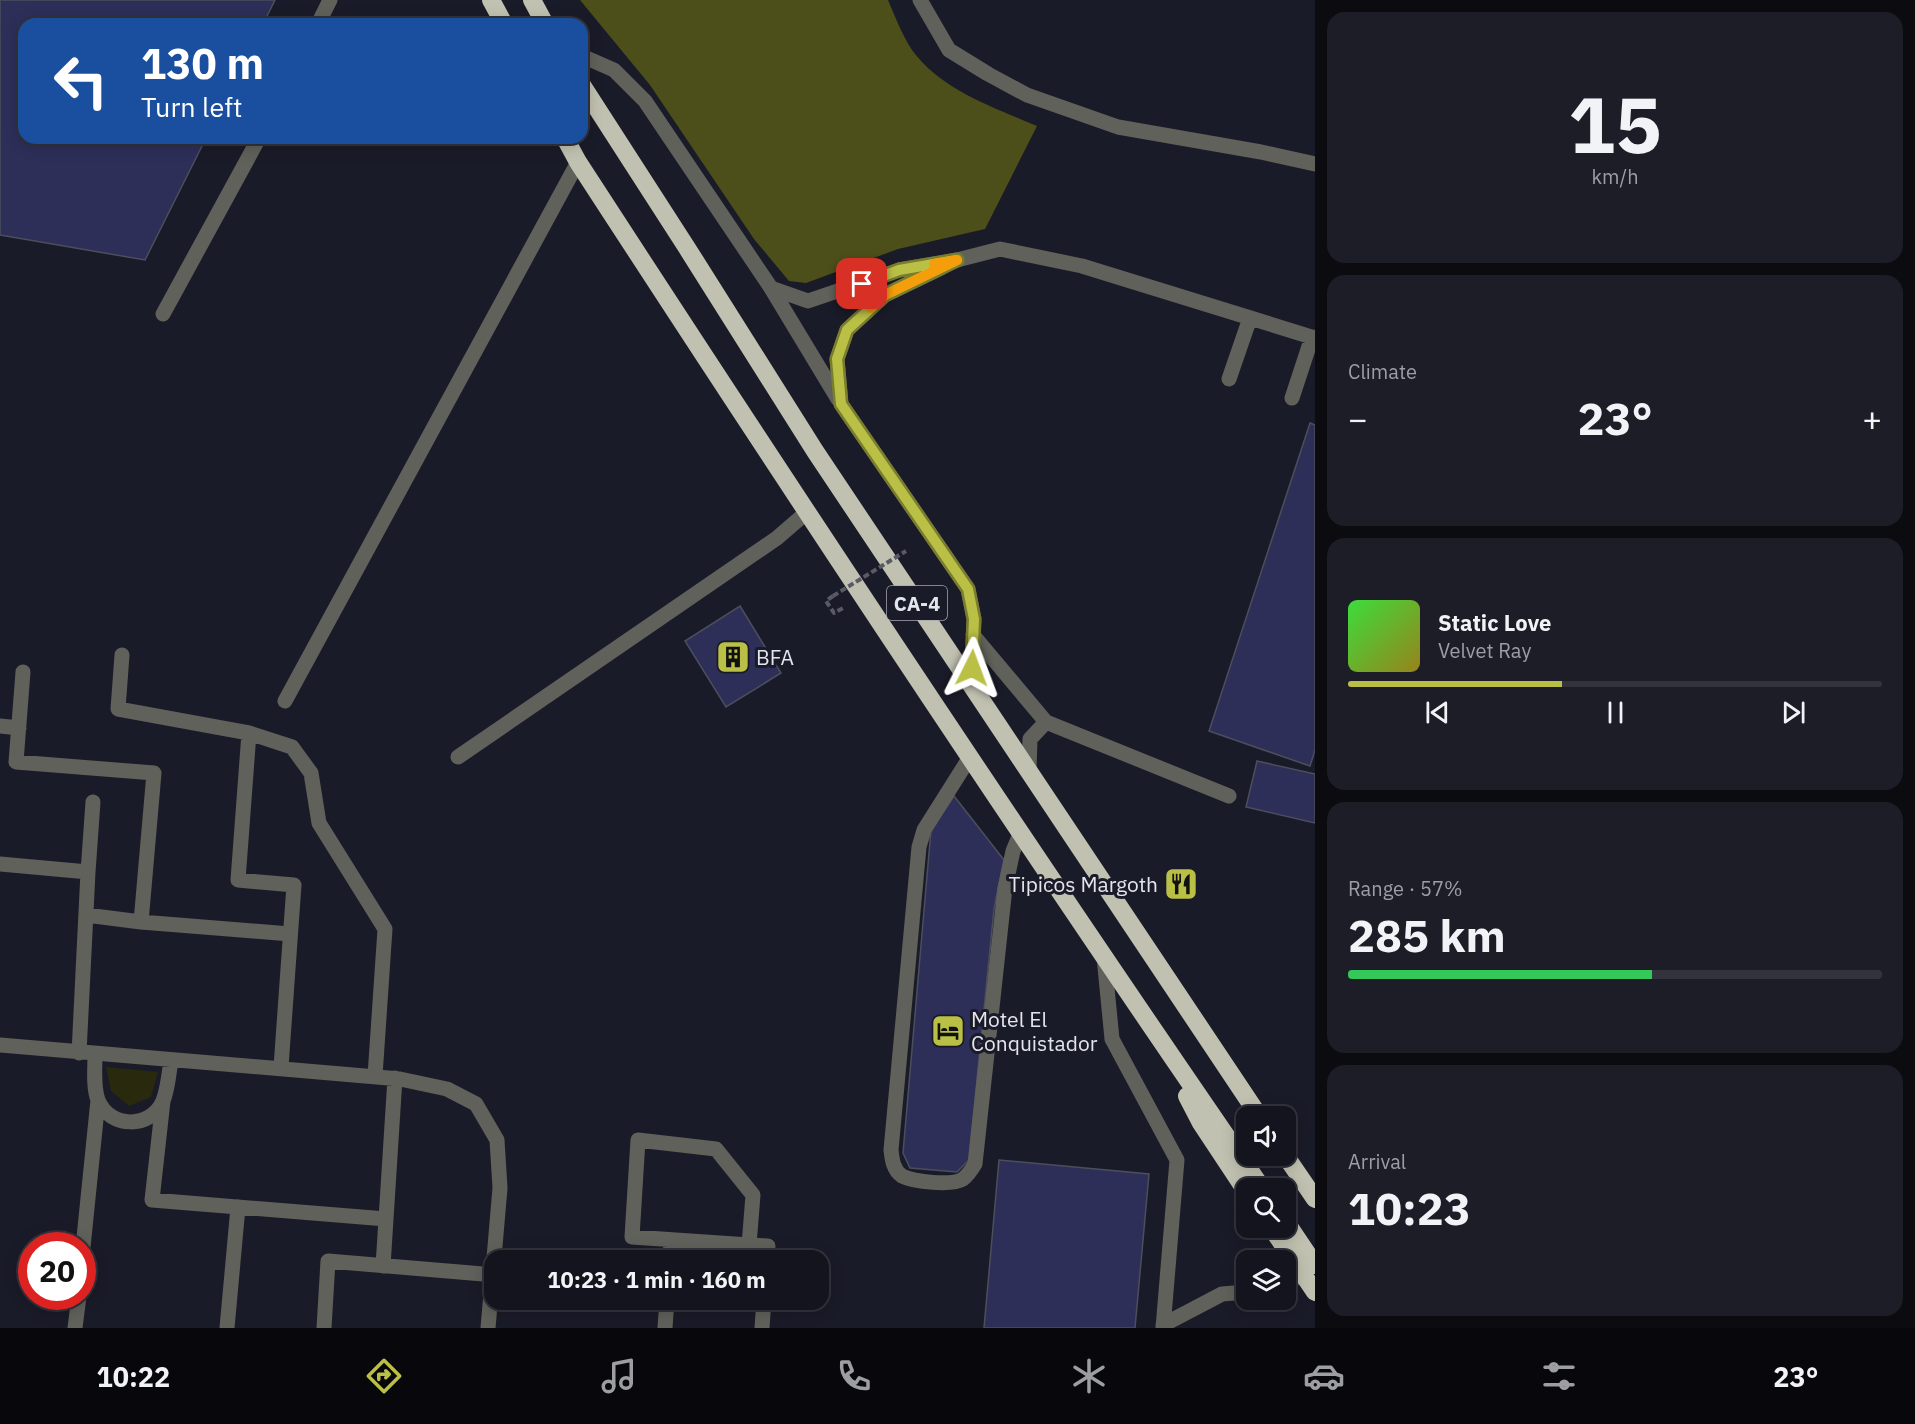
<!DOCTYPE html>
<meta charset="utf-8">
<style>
:root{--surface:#14141e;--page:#1d1d27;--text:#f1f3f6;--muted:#9d9ea4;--line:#33333c;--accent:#bac045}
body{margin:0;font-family:"IBM Plex Sans",sans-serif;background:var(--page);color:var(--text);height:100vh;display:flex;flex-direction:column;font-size:22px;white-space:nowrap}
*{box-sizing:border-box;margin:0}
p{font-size:20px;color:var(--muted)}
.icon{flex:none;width:33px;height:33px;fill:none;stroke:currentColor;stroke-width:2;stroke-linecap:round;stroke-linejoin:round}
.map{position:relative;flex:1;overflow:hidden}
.drawer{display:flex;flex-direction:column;gap:12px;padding:12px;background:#0b0b10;width:600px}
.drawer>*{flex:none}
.top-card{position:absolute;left:18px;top:18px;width:570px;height:126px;border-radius:18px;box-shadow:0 3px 15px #0003,0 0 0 2px var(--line);background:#1a4fa0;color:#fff;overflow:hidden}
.buttons{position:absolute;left:1236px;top:1106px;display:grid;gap:12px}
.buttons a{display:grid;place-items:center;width:60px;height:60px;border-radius:12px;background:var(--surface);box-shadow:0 3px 15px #0003,0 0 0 2px var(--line);font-size:30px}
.speed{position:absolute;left:18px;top:1232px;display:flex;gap:12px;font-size:30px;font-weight:700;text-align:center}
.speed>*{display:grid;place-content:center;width:78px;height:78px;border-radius:50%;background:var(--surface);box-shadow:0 3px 15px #0003,0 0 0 2px var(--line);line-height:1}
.speed .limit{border:9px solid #d22;background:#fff;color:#111}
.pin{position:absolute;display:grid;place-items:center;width:51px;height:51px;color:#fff;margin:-26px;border-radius:12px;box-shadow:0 3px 9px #0006}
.me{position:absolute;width:66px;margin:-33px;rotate:3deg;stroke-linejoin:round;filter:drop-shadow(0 0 4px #0008)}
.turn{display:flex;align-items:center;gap:21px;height:126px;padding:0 24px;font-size:27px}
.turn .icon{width:78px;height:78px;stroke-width:2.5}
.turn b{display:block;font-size:42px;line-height:51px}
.big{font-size:45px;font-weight:700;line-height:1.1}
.drawer .tile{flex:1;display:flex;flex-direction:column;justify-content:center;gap:9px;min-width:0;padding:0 21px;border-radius:18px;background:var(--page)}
.drawer .dial{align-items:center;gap:0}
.dial b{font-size:78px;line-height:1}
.song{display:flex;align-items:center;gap:18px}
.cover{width:72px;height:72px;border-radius:9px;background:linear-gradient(135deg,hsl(120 70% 55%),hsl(50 70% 35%))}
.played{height:6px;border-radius:3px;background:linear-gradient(90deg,var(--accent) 40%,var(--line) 40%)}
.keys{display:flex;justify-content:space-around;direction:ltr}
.heat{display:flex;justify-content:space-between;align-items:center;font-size:33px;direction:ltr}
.charge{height:9px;border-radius:4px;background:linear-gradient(90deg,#34c759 57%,var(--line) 0)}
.trip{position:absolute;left:484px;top:1250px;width:345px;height:60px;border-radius:18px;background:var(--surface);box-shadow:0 3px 15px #0003,0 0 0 2px var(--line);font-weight:700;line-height:60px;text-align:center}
.tab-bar{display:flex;height:96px;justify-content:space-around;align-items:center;background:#08080c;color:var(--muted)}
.tab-bar .icon{width:42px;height:42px}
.tab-bar .on{color:var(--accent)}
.tab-bar b{font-size:27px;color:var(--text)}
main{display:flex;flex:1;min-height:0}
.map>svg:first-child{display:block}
.green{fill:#28290d}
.forest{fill:#4d4f1a}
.building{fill:#2d2f59;stroke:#4c4e5c;stroke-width:1.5}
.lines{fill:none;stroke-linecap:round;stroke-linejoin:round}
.path{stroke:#595a66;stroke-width:4;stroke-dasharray:6 3;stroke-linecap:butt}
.minor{stroke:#60615a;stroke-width:15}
.highway{stroke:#c0c1b0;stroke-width:18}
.path-bridge{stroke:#595a66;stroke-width:4;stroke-dasharray:6 3;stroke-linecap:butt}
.route-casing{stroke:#797d2d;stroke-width:15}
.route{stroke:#bac045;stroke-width:10}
.slow{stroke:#f59e0b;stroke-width:10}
.labels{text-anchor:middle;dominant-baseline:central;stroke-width:6;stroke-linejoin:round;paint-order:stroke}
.shield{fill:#1a1b28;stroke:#a7a8b2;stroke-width:1.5}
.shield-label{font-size:20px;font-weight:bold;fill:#e3e5ed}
.poi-label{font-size:21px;fill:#e3e5ed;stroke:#1a1b28;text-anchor:start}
</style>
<main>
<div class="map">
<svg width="1315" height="1328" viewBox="0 0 1315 1328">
<rect width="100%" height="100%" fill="#1a1b28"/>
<!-- green -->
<path class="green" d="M 106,1067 L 158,1072 L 151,1097 L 129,1106 L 111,1091 Z"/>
<!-- forest -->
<path class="forest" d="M 580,0 L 888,0 C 895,16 902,35 912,50 C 941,90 993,107 1037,126 L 985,229 L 898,249 L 806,283 L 789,281 L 754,239 L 650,85 Z"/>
<!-- building -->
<path class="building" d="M 0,0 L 275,0 L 263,24 L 24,24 L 24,138 L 206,138 L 145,260 L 0,235 Z
M 1310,423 L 1315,425 L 1315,750 L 1310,766 L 1209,731 Z
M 740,606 L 781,673 L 726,707 L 685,641 Z
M 1257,761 L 1315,774 L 1315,823 L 1246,807 Z
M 954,796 L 1004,860 L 994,909 L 969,1160 L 957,1172 L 910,1168 L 903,1153 L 931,830 Z
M 999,1160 L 1149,1174 L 1135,1328 L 984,1328 Z"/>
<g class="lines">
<!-- path -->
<path class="path" d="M 833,596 L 826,601 L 834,613 L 845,607"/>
<!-- minor -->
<path class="minor" d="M 920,0 L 949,50 L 988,74 L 1027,95 L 1118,127 L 1261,152 L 1315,164
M 318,24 L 330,0
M 582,56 L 614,70 L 645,101 L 771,288 L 838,399
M 941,268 L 885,295 L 847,330 L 837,359 L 841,404 L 968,589 L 974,619 L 971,684
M 771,288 L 808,301 L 899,270 L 957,260 L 1000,249 L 1082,266 L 1315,338
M 163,314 L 259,138
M 1229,379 L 1250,318
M 1292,398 L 1312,337
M 973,635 L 1046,722 L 1229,796
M 122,655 L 118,709 L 249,733 L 238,880 L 294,885 L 281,1067
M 23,672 L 16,762 L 154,773 L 141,922 L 290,934
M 285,701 L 578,162
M 0,726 L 19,728
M 249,733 L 292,747 L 311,773 L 319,823 L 385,929 L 375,1076
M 458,757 L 777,538 L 807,512
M 970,757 L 924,830 L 919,847 L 891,1150 C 892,1159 893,1170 902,1176 C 914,1182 952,1186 963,1179 C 968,1175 972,1169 975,1164 L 1005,888 L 1013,851 L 1021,832
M 1029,770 L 1030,739 L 1046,722
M 0,864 L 88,872 L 79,1053
M 88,872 L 93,802
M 86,915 L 141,922
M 1104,957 L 1112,1039 L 1177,1160 L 1163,1328
M 0,1045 L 400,1079 L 447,1089 L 476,1104 L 497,1140 L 500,1188 L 488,1328
M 95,1054 C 95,1069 93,1087 98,1100 C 110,1129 151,1129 163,1101 C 168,1088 169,1073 171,1060
M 163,1101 L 152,1200 L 386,1219
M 749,1245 L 753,1195 L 716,1149 L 638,1140 L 632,1237 L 749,1245 L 768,1246 L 767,1260
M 82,1257 L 98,1100
M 670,1260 L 671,1240
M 383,1266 L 395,1078
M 1286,1285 L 1302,1273
M 1163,1325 L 1222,1294 L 1246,1292
M 75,1328 L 79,1296
M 227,1328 L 238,1207
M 324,1328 L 328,1261 L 495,1275
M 665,1328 L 667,1299
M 762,1328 L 764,1299"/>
<!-- highway -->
<path class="highway" d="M 491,0 L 504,24
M 532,0 L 545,24
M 582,85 L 687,248 L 815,451 L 1259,1116
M 565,138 L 578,162 C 802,507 1029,850 1262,1188
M 1187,1096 L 1201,1123 L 1246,1191
M 1285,1155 L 1315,1199
M 1286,1222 L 1315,1265
M 1271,1227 L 1315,1292"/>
<!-- path-bridge -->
<path class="path-bridge" d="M 833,596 L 906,551"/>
</g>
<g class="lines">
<defs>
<path id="route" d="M 862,284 L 899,270 L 957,260 L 885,295 L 847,330 L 837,359 L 841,404 L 968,589 L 974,619 L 972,668"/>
</defs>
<!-- route casing -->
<use href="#route" class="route-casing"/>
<!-- route -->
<use href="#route" class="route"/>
<!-- slow -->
<path class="slow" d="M 871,308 L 885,295 L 957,260 L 934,264"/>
</g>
<!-- icons -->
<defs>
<symbol id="building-square" viewBox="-11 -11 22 22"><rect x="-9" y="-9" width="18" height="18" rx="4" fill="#bac045" stroke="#1a1b28"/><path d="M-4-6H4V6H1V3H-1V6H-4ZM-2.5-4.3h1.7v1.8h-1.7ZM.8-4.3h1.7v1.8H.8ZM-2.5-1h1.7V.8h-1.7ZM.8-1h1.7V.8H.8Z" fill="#111"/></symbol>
<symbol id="restaurant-square" viewBox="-11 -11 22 22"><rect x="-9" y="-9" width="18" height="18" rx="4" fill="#bac045" stroke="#1a1b28"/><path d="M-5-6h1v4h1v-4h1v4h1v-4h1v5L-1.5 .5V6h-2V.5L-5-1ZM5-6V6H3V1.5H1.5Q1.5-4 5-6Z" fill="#111"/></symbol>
<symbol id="hotel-square" viewBox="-11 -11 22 22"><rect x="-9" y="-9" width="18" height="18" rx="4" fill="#bac045" stroke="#1a1b28"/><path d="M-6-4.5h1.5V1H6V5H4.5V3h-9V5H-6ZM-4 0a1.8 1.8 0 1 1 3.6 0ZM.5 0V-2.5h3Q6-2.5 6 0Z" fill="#111"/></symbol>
</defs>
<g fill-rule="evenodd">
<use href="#building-square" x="714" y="638" width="38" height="38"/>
<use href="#restaurant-square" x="1162" y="865" width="38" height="38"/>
<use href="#hotel-square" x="929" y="1012" width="38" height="38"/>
</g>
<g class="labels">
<!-- shield labels -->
<rect class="shield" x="887" y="586" width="60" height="34" rx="4.5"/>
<g class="shield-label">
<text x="917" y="603">CA-4</text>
</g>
<!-- poi labels -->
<g class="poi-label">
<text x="756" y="657">BFA</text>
<text x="1158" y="884" text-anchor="end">Tipicos Margoth</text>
<text x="971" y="1019">Motel El<tspan x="971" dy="24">Conquistador</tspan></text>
</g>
</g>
</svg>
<div class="buttons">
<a><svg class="icon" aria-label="sound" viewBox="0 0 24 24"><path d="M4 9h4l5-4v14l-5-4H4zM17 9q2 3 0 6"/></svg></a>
<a><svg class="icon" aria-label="search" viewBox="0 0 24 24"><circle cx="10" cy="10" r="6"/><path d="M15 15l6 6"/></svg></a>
<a><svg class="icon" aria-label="layers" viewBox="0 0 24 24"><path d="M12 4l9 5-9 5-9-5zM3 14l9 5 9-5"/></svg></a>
</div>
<div class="speed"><div class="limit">20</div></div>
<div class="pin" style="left:862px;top:284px;background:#d93025"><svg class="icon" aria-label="arrive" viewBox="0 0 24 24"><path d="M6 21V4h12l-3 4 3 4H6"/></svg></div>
<svg class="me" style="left:972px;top:668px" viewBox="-20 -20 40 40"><path d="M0-17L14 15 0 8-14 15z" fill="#bac045" stroke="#fff" stroke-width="4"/></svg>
<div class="trip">10:23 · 1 min · 160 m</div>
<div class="top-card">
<div class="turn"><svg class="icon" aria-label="left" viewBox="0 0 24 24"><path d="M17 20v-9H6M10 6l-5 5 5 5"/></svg><div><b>130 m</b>Turn left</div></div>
</div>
</div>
<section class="drawer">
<div class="tile dial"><b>15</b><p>km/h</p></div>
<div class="tile"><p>Climate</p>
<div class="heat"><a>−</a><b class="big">23°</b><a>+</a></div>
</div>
<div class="tile">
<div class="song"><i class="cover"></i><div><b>Static Love</b><p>Velvet Ray</p></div></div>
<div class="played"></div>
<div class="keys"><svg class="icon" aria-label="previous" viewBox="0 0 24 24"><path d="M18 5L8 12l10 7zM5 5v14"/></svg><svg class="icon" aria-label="pause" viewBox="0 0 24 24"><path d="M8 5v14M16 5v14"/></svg><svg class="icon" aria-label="next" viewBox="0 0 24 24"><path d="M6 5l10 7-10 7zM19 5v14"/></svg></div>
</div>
<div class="tile"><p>Range · 57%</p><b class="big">285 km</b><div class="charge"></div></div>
<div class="tile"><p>Arrival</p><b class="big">10:23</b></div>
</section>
</main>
<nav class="tab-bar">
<b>10:22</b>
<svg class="icon on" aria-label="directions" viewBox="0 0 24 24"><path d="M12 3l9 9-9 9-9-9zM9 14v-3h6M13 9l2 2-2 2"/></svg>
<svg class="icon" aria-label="music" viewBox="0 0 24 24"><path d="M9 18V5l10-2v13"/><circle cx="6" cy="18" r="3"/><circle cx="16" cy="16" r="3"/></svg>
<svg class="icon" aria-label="phone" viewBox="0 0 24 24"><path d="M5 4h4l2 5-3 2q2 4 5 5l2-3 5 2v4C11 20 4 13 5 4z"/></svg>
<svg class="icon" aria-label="climate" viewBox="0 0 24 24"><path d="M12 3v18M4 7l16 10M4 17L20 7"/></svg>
<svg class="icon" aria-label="car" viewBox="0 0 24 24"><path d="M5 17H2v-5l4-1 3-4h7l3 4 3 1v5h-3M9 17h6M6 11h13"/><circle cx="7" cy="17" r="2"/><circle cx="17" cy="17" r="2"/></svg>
<svg class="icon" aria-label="filters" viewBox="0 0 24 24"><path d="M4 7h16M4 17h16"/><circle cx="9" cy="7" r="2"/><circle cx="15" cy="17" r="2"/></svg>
<b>23°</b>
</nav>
